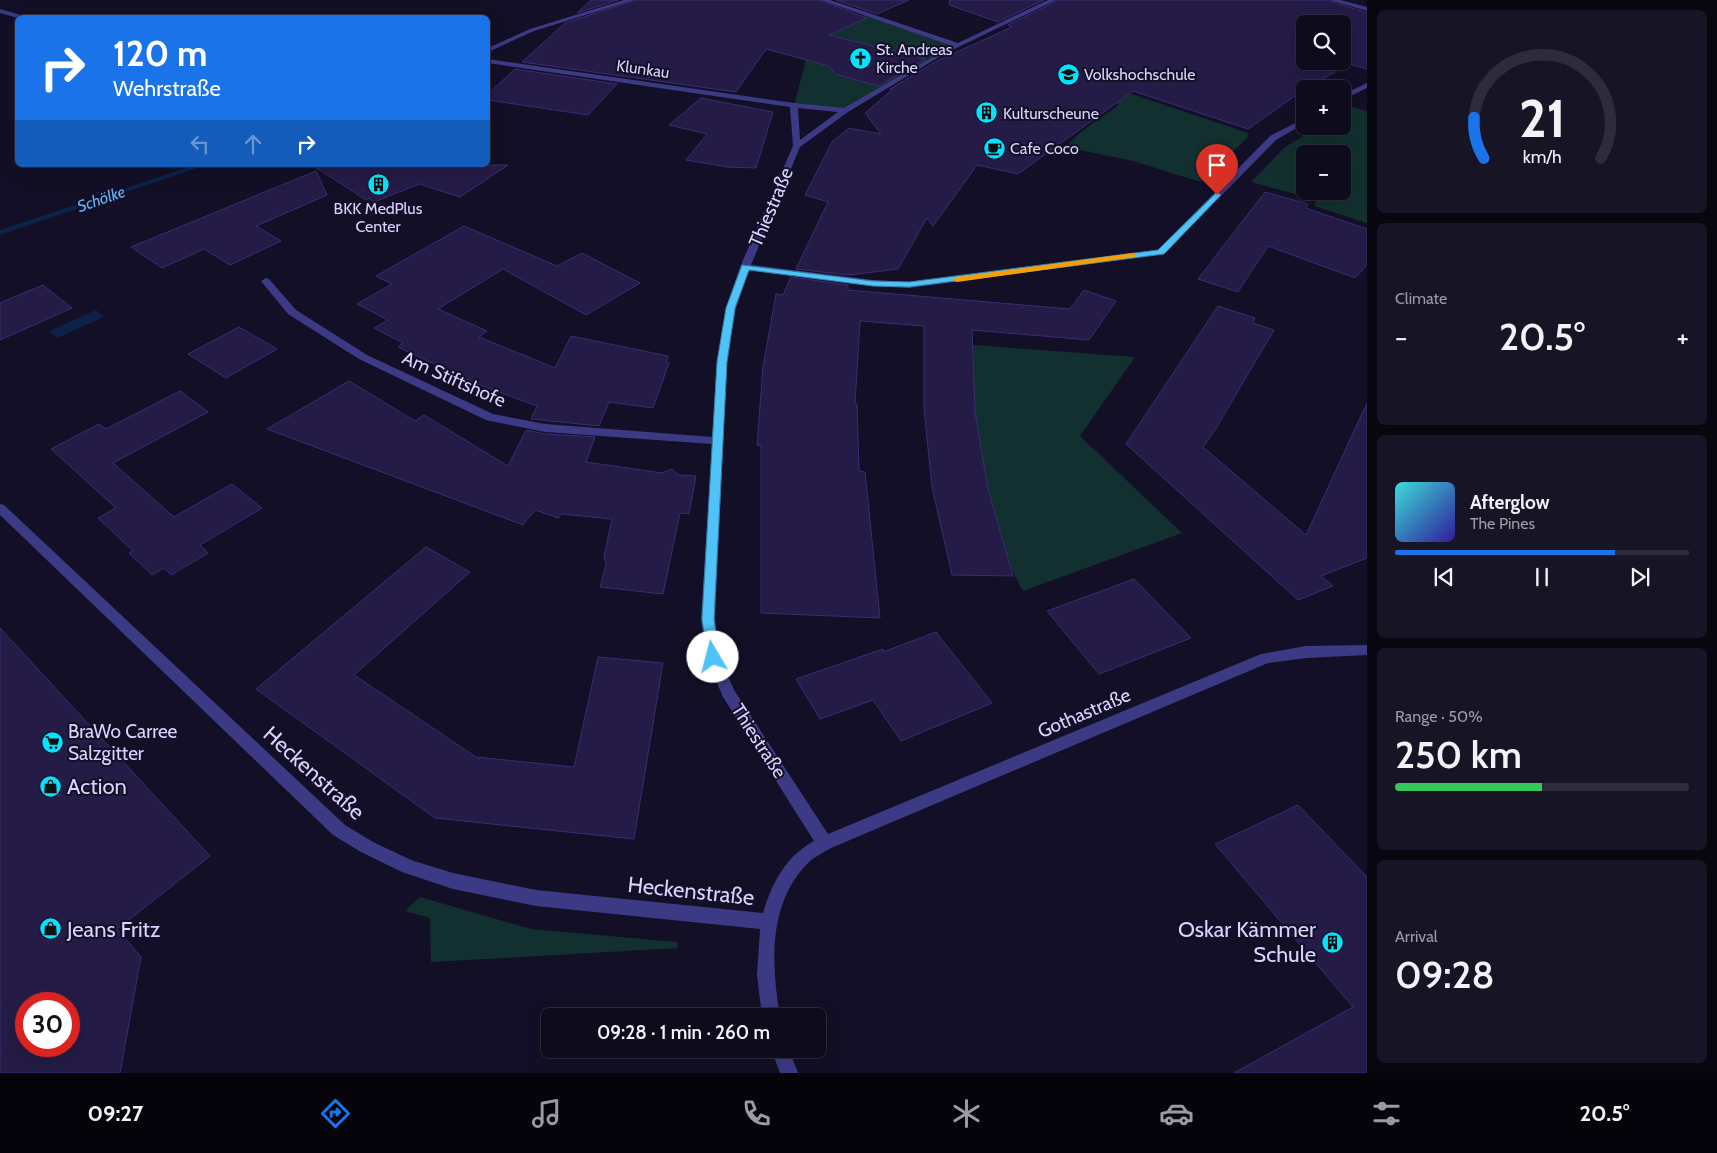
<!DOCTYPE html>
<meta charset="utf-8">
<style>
:root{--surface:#0e0b1c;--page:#171425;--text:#f1f3f6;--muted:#9b9ba3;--line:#2e2b3b;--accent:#1a73e8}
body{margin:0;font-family:Cabin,sans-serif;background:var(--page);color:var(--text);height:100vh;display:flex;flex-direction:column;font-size:19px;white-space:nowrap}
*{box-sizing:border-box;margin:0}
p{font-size:16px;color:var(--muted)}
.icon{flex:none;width:28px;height:28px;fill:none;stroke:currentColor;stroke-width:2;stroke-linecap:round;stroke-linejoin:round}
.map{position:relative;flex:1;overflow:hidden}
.drawer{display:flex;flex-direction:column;gap:10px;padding:10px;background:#08060f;width:350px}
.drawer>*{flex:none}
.hud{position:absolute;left:15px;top:15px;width:475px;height:152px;border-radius:8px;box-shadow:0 5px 20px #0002,0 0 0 1px var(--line);background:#1a73e8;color:#fff;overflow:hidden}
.controls{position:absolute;left:1296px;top:15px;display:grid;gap:10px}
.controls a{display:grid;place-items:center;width:55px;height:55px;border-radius:8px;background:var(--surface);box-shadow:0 5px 20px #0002,0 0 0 1px var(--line);font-size:25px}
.speed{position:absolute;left:15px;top:992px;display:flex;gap:10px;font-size:25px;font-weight:700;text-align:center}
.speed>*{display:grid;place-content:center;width:65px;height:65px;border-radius:50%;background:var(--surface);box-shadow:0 5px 20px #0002,0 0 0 1px var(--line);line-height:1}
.speed .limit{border:8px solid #d22;background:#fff;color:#111}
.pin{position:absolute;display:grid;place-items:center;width:42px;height:42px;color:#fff;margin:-51px -21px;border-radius:50% 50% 50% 0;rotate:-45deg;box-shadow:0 0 5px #0007}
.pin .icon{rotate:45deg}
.me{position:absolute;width:55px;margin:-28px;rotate:352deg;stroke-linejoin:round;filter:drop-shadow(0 0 4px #0008)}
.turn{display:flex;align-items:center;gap:18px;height:105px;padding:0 15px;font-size:22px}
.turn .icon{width:65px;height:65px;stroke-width:2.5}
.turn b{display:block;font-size:35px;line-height:42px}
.lanes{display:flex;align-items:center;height:48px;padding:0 15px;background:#0003;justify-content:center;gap:25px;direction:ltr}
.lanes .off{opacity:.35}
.big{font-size:38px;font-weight:600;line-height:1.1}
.drawer .widget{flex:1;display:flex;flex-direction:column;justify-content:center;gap:8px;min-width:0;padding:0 18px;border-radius:8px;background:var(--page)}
.drawer .dial{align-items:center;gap:0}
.dial svg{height:130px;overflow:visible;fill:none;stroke:var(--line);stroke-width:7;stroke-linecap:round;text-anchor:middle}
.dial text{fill:var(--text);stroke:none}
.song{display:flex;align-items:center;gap:15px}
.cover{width:60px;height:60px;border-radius:8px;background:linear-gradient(135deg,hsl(180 70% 55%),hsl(250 70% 35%))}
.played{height:5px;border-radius:2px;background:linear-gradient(90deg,var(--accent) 75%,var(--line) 75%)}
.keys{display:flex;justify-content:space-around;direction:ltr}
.heat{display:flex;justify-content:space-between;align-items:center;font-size:28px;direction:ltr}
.charge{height:8px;border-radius:4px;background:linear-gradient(90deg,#34c759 50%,var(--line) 0)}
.trip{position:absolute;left:541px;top:1008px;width:285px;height:50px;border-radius:8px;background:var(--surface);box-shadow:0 5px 20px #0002,0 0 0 1px var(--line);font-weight:600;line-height:50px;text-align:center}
.tabs{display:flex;height:80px;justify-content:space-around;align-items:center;background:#06040b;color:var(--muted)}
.tabs .icon{width:35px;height:35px}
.tabs .current{color:var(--accent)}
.tabs b{font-size:22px;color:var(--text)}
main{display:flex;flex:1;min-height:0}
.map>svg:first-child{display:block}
.green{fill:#12302f;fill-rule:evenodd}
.water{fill:#0c2248}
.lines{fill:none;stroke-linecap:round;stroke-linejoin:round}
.stream{fill:#0c2248;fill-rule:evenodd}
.building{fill:#241b47;stroke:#3b2d73;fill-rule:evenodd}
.street{fill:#3d3a85;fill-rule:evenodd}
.route{fill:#4fc3f7;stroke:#337fa1}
.slow{fill:#f59e0b}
.labels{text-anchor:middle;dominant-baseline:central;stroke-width:4;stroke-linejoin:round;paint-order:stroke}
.far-poi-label{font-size:16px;fill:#d9d4ff;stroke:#130f26;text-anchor:start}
.far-street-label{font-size:16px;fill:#d9d4ff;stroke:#130f26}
.far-water-label{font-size:16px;font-style:italic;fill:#62b6ff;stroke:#130f26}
.street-label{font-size:19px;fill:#d9d4ff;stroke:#130f26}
.poi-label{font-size:19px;fill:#d9d4ff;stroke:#130f26;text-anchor:start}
.near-street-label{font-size:22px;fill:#d9d4ff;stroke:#130f26}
.near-poi-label{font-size:22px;fill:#d9d4ff;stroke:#130f26;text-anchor:start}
</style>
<main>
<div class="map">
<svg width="1367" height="1073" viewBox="0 0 1367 1073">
<rect width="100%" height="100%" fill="#130f26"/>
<!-- green -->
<path class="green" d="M 866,14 L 957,45 L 845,110 L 794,105 L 811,41 Z
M 1114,88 L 1248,133 L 1247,138 L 1201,182 L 1133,161 L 1065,147 L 1081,132 L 1119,105 L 1096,97 Z
M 1352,107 L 1367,111 L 1367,223 L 1314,206 L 1317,200 L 1251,182 L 1285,147 L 1320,126 L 1342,126 L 1343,113 ZM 1305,154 L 1342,154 L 1342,191 L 1305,191 Z
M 973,345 L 1135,357 L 1080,436 L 1182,533 L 1023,591 C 1011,572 1006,552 1000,531 C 982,471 969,408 973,345 Z
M 420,897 L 531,929 L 677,942 L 678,948 L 431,962 L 430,918 L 405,911 Z"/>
<!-- water -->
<path class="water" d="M 96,310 L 104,317 L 57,338 L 49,331 Z"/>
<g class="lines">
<!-- stream -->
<path class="stream" d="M 195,165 L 206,165 L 0,235 L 0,230 Z"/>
</g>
<!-- building -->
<path class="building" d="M 591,0 L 618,0 L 577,13 Z
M 636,0 L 819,0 L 867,18 L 829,35 L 925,59 L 879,86 L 835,74 L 829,66 L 766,49 L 736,92 L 522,62 L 565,23 Z
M 836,0 L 909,0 L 877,14 Z
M 950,0 L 1044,0 L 998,22 L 949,5 Z
M 1058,0 L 1328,0 L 1367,13 L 1367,69 L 1349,64 L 1305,89 L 1248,129 L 1133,91 L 1018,174 L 977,165 L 933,226 L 927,218 L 898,269 L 849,275 L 796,269 L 828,202 L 805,195 L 832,142 L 849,128 L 881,134 L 865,113 L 893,89 L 890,89 L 935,62 L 1012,27 L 1008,25 ZM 1305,24 L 1342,24 L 1342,61 L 1305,61 Z
M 515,69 L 617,84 L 588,115 L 488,100 L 488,94 Z
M 701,98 L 773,112 L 756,168 L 727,167 L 686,160 L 707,134 L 669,125 Z
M 312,165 L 508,165 L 460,197 L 419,184 L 374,202 L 369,198 L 366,200 Z
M 316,171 L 327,195 L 256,226 L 281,241 L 230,265 L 204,249 L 162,268 L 131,247 Z
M 1265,192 L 1308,204 L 1306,208 L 1367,229 L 1367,265 L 1355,278 L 1268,246 L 1238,292 L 1198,279 Z
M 464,226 L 557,266 L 582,253 L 640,283 L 586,315 L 503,269 L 438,309 L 487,331 L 479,337 L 555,368 L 571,336 L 668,356 L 666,362 L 669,363 L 653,408 L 609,402 L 599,426 L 531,419 L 537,406 L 477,384 L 398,347 L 403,343 L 374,328 L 388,320 L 357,304 L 392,284 L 376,276 Z
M 791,277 L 848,285 L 848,290 L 1070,309 L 1084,290 L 1116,301 L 1089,340 L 972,330 L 975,412 L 988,489 L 1013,576 L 952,575 L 932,487 L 924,409 L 924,326 L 860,321 L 855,404 L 857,404 L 859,471 L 865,472 L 880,618 L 761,613 L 761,446 L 757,445 L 763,367 L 776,294 L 783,295 Z
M 43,285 L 72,308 L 0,340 L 0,303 Z
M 1218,306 L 1255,318 L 1253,323 L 1274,330 L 1215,430 L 1203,447 L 1306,535 L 1367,403 L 1367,558 L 1321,576 L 1333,586 L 1298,600 L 1126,444 Z
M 239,327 L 277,349 L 226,378 L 188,354 Z
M 349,381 L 415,421 L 424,415 L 508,466 L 526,430 L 545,434 L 595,437 L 586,462 L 662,473 L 672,469 L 679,475 L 696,476 L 689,514 L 680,513 L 663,594 L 600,587 L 606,565 L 604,556 L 612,519 L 562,514 L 558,518 L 535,510 L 523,525 L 267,429 Z
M 180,391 L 208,412 L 113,463 L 174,517 L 232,484 L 262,508 L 200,545 L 208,553 L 171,575 L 164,568 L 152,575 L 129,553 L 133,551 L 98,518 L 116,508 L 51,449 L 99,424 L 106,429 Z
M 426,547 L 470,572 L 354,675 L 476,757 L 574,767 L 598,657 L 663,663 L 634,839 L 435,818 L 256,689 Z
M 1134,579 L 1191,638 L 1099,674 L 1047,611 Z
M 0,628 L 210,856 L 117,929 L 141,957 L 120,1073 L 0,1073 ZM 26,1004 L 69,1004 L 69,1046 L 26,1046 Z
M 936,632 L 992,703 L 901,741 L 873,700 L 820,719 L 796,679 L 883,649 L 883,652 Z
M 1298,805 L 1367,877 L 1367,1073 L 1234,1073 L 1353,1007 L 1215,844 Z"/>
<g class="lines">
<!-- street -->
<path class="street" d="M 624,0 L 634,0 L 534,31 L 488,52 L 488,48 L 530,29 Z
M 821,0 L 830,0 L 958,43 L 1048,0 L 1056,0 L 944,54 L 848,112 L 800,147 L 751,265 L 873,280 L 909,282 L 1158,250 L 1270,136 L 1305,118 L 1305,123 L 1276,140 L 1164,254 L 909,288 L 873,286 L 749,270 L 736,308 L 727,362 L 715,619 L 720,657 L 734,690 L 828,834 L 1261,654 L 1306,646 L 1367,645 L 1367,655 L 1306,658 L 1268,663 L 831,848 C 823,853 814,857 808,863 C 768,903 771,964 780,1016 L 762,1016 L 757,975 L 760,929 L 536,906 L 453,889 L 402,872 L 361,852 L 333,835 L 0,515 L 0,504 L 4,505 L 345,825 L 373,842 L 411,860 L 453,873 L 536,890 L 763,913 C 772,883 786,856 814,841 L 723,697 L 706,657 L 701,619 L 712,444 L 545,432 L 486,420 L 359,359 L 288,314 L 261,281 L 266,278 L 269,279 L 296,310 L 367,355 L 493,414 L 545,424 L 712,437 L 717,362 L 726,308 L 740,267 L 793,146 L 790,107 L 488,63 L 488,59 L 794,103 L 844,108 L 952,46 ZM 798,108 L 838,112 L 800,140 Z
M 1330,0 L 1340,0 L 1367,7 L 1367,11 Z
M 0,9 L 28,17 L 29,18 L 18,18 L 0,13 Z
M 1367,83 L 1367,88 L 1342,100 L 1342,95 Z
M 771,1049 L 789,1049 L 798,1073 L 780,1073 Z"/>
</g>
<!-- route -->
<path class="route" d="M 1217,192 L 1221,195 L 1220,196 L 1164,254 L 909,287 L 873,286 L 749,270 L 735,308 L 727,362 L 714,619 L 719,657 L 713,662 L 708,661 L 702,619 L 717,362 L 726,308 L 742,265 L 873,281 L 909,282 L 1158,250 Z"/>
<!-- slow -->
<path class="slow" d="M 1133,253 L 1136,254 L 1136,257 L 957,282 L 952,280 L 957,277 Z"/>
<!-- icons -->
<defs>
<symbol id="church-disc" viewBox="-11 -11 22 22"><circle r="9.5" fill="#00e5ff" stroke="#130f26"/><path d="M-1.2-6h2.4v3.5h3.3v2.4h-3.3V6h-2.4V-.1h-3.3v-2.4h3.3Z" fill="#111"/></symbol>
<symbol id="university-disc" viewBox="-11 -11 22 22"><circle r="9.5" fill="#00e5ff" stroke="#130f26"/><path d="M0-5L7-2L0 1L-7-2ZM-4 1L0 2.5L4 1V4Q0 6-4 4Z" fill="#111"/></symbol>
<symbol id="building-disc" viewBox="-11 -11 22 22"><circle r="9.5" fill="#00e5ff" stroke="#130f26"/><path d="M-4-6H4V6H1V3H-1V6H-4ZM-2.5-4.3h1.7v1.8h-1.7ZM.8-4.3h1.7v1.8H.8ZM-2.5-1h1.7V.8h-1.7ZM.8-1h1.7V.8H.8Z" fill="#111"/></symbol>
<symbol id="cafe-disc" viewBox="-11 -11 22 22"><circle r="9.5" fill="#00e5ff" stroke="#130f26"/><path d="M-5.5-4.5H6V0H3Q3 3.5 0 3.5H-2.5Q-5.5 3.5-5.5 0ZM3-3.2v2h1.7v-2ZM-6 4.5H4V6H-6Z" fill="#111"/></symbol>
<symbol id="supermarket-disc" viewBox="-11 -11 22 22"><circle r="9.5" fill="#00e5ff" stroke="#130f26"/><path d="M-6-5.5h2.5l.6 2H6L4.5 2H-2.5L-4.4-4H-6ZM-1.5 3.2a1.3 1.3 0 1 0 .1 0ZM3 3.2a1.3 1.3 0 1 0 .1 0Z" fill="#111"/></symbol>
<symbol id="shop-disc" viewBox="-11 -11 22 22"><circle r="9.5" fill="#00e5ff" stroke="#130f26"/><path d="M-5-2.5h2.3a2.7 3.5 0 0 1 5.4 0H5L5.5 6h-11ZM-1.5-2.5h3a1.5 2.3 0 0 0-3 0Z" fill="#111"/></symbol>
</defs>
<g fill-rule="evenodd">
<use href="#church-disc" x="848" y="46" width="25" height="25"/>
<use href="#university-disc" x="1056" y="62" width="25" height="25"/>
<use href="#building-disc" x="974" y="100" width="25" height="25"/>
<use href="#cafe-disc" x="982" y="136" width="25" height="25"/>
<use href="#building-disc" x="366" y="172" width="25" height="25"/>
<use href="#supermarket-disc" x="40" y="730" width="25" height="25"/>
<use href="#shop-disc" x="38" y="774" width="25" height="25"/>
<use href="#shop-disc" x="38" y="916" width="25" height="25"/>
<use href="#building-disc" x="1320" y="930" width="25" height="25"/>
</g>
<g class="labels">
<!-- far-poi labels -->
<g class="far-poi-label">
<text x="876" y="49">St. Andreas<tspan x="876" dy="18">Kirche</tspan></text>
<text x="1084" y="74">Volkshochschule</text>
<text x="1003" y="113">Kulturscheune</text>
<text x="1010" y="148">Cafe Coco</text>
<text x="378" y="208" text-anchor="middle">BKK MedPlus<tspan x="378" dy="18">Center</tspan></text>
</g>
<!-- far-street labels -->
<g class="far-street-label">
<text transform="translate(643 69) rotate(8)">Klunkau</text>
</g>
<!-- far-water labels -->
<g class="far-water-label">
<text transform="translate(101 199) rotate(-19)">Schölke</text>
</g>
<!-- street labels -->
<g class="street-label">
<text transform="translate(771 207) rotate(-67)">Thiestraße</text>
<text transform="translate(454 379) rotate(24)">Am Stiftshofe</text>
<text transform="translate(1084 713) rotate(-23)">Gothastraße</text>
<text transform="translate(759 741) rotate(57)">Thiestraße</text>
</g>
<!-- poi labels -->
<g class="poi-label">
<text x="68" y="731">BraWo Carree<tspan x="68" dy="22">Salzgitter</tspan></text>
</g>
<!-- near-street labels -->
<g class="near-street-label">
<text transform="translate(314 773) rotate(42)">Heckenstraße</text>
<text transform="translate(691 891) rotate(6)">Heckenstraße</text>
</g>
<!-- near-poi labels -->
<g class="near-poi-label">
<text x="67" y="786">Action</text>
<text x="67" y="929">Jeans Fritz</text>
<text x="1316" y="929" text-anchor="end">Oskar Kämmer<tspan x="1316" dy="25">Schule</tspan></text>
</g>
</g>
</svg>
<div class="controls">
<a><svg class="icon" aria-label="search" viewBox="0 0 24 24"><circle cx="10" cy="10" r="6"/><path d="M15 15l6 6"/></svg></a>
<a>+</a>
<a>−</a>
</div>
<div class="speed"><div class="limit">30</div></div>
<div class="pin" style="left:1217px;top:195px;background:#d93025"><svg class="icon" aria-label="arrive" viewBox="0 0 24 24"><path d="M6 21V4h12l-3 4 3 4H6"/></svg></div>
<svg class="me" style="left:713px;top:657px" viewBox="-20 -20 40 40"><circle r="19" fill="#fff"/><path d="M0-13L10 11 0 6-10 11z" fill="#4fc3f7"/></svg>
<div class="trip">09:28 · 1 min · 260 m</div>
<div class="hud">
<div class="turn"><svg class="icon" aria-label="right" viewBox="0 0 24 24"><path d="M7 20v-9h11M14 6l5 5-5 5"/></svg><div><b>120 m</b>Wehrstraße</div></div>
<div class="lanes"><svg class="icon off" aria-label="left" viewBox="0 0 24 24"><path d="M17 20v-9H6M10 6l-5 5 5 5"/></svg><svg class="icon off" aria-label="ahead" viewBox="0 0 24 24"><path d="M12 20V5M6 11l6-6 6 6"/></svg><svg class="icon" aria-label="right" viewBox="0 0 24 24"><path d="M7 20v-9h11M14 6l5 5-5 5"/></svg></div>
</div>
</div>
<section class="drawer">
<div class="widget dial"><svg viewBox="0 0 100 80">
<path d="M14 69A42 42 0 1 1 86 69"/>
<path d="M14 69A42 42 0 0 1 8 44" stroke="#1a73e8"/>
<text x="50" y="56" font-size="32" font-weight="700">21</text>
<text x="50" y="72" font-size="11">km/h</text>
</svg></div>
<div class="widget"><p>Climate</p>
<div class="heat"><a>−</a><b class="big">20.5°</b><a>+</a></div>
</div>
<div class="widget">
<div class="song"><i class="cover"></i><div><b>Afterglow</b><p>The Pines</p></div></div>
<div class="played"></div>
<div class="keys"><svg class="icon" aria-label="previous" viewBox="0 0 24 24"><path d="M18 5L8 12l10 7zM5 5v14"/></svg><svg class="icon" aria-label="pause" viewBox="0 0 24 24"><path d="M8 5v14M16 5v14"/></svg><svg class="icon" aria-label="next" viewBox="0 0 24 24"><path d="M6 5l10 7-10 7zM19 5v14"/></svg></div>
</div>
<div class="widget"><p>Range · 50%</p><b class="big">250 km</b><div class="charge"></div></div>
<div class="widget"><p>Arrival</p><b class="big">09:28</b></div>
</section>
</main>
<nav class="tabs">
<b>09:27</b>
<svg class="icon current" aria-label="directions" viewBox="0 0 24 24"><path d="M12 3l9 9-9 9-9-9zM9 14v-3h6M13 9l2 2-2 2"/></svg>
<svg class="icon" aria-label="music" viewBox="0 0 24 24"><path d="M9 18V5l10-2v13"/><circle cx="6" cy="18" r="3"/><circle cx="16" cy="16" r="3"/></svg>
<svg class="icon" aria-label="phone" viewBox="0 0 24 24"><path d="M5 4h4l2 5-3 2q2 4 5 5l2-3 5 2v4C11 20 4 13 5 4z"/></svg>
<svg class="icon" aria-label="climate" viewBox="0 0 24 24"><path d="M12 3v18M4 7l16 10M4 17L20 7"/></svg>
<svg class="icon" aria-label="car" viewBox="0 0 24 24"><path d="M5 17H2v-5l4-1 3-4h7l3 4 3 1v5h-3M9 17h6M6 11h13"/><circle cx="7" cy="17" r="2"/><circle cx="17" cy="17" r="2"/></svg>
<svg class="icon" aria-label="filters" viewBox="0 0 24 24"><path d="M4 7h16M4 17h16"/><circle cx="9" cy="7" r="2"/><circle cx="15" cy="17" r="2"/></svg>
<b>20.5°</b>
</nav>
